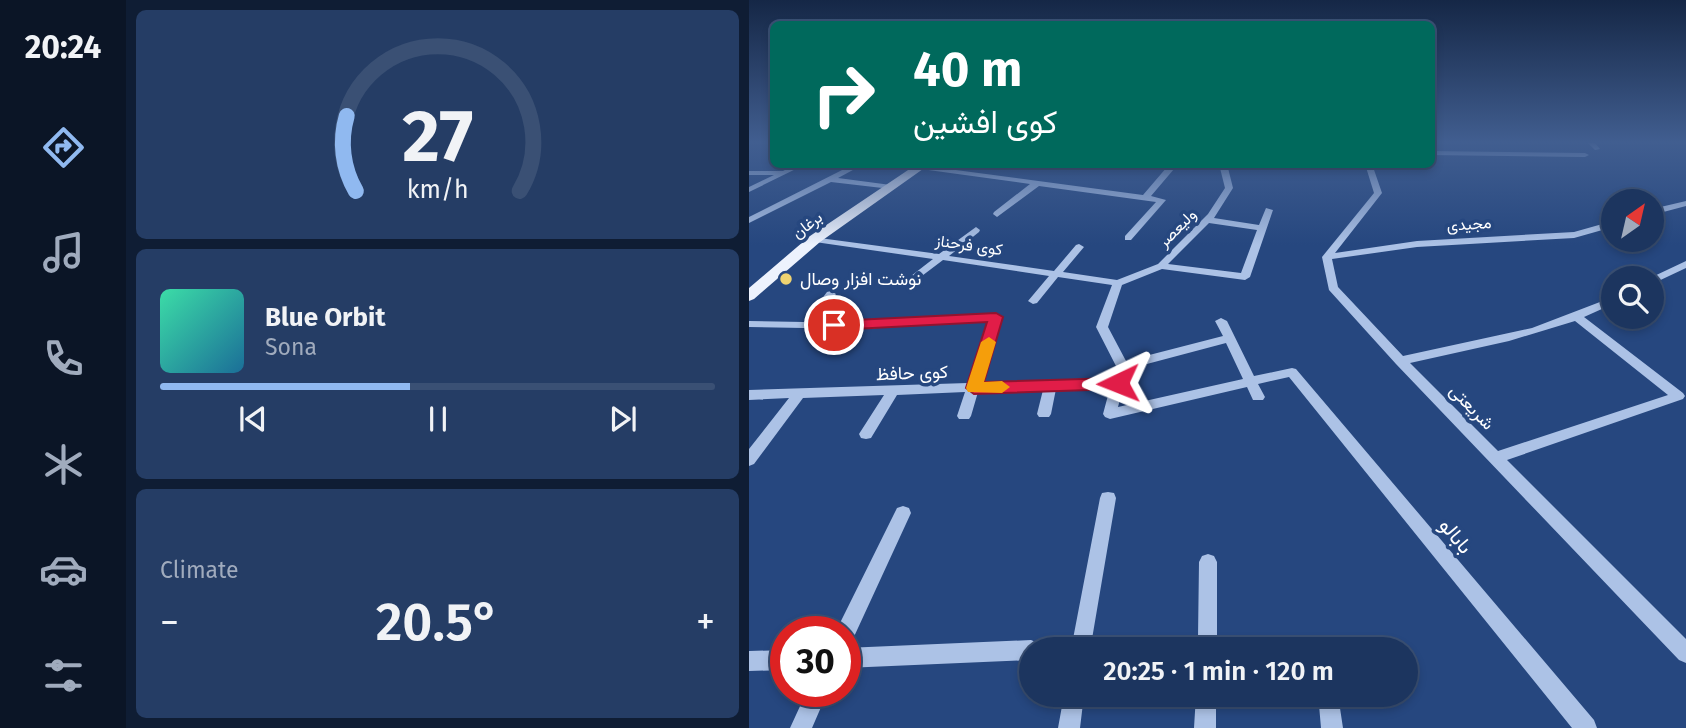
<!DOCTYPE html>
<meta charset="utf-8">
<style>
:root{--surface:#1c355f;--page:#253d65;--text:#f1f3f6;--muted:#a0abbd;--line:#3a5074;--accent:#90b9f0}
body{margin:0;font-family:"Fira Sans",Vazirmatn,sans-serif;background:var(--page);color:var(--text);height:100vh;display:flex;flex-direction:column;font-size:26px;white-space:nowrap}
*{box-sizing:border-box;margin:0}
p{font-size:23px;color:var(--muted)}
.icon{flex:none;width:38px;height:38px;fill:none;stroke:currentColor;stroke-width:2;stroke-linecap:round;stroke-linejoin:round}
.map{position:relative;flex:1;overflow:hidden}
.drawer{display:flex;flex-direction:column;gap:10px;padding:10px;background:#0f1d34;width:623px}
.drawer>*{flex:none}
.top-card{position:absolute;left:21px;top:21px;width:665px;height:147px;border-radius:10px;box-shadow:0 4px 10px #0003,0 0 0 2px var(--line);background:#00695c;color:#fff;overflow:hidden}
.needle{width:46px;rotate:34deg}
.tools{position:absolute;left:852px;top:189px;display:grid;gap:14px}
.tools a{display:grid;place-items:center;width:63px;height:63px;border-radius:50%;background:var(--surface);box-shadow:0 4px 10px #0003,0 0 0 2px var(--line);font-size:35px}
.speed{position:absolute;left:21px;top:616px;display:flex;gap:14px;font-size:35px;font-weight:700;text-align:center}
.speed>*{display:grid;place-content:center;width:91px;height:91px;border-radius:50%;background:var(--surface);box-shadow:0 4px 10px #0003,0 0 0 2px var(--line);line-height:1}
.speed .limit{border:10px solid #d22;background:#fff;color:#111}
.pin{position:absolute;display:grid;place-items:center;width:60px;height:60px;color:#fff;margin:-30px;border:4px solid #fff;border-radius:50%;box-shadow:0 2px 7px #0007}
.me{position:absolute;width:77px;margin:-38px;rotate:268deg;stroke-linejoin:round;filter:drop-shadow(0 0 5px #0008)}
.turn{display:flex;align-items:center;gap:24px;height:147px;padding:0 28px;font-size:32px}
.turn .icon{width:91px;height:91px;stroke-width:2.5}
.turn b{display:block;font-size:49px;line-height:60px}
.big{font-size:52px;font-weight:600;line-height:1.1}
.drawer .card{flex:1;display:flex;flex-direction:column;justify-content:center;gap:10px;min-width:0;padding:0 24px;border-radius:10px;background:var(--page)}
.drawer .dial{align-items:center;gap:0}
.dial svg{height:182px;overflow:visible;fill:none;stroke:var(--line);stroke-width:7;stroke-linecap:round;text-anchor:middle}
.dial text{fill:var(--text);stroke:none}
.song{display:flex;align-items:center;gap:21px}
.cover{width:84px;height:84px;border-radius:10px;background:linear-gradient(135deg,hsl(160 70% 55%),hsl(200 70% 35%))}
.played{height:7px;border-radius:4px;background:linear-gradient(90deg,var(--accent) 45%,var(--line) 45%)}
.keys{display:flex;justify-content:space-around;direction:ltr}
.heat{display:flex;justify-content:space-between;align-items:center;font-size:38px;direction:ltr}
.trip{position:absolute;left:270px;top:637px;width:399px;height:70px;border-radius:35px;background:var(--surface);box-shadow:0 4px 10px #0003,0 0 0 2px var(--line);font-weight:600;line-height:70px;text-align:center}
main{display:flex;flex:1;min-height:0}
.menu{display:flex;flex-direction:column;width:126px;justify-content:space-around;align-items:center;background:#0b1526;color:var(--muted)}
.menu .icon{width:49px;height:49px}
.menu .on{color:var(--accent)}
.menu b{font-size:32px;color:var(--text)}
.map>svg:first-child{display:block}
.lines{fill:none;stroke-linecap:round;stroke-linejoin:round}
.minor{fill:#acc2e6;fill-rule:evenodd}
.major{fill:#edf2fd;fill-rule:evenodd}
.route{fill:#e11d48;stroke:#92132f;stroke-width:2}
.slow{fill:#f59e0b}
.poi-dot{fill:#efd371;stroke:#26477f;stroke-width:2.5}
.labels{text-anchor:middle;dominant-baseline:central;stroke-width:7;stroke-linejoin:round;paint-order:stroke}
.far-street-label{font-size:16px;fill:#fff;stroke:#26477f}
.poi-label{font-size:18px;fill:#fff;stroke:#26477f;text-anchor:start}
.street-label{font-size:18px;fill:#fff;stroke:#26477f}
.near-street-label{font-size:21px;fill:#fff;stroke:#26477f}
</style>
<main>
<nav class="menu">
<b>20:24</b>
<svg class="icon on" aria-label="directions" viewBox="0 0 24 24"><path d="M12 3l9 9-9 9-9-9zM9 14v-3h6M13 9l2 2-2 2"/></svg>
<svg class="icon" aria-label="music" viewBox="0 0 24 24"><path d="M9 18V5l10-2v13"/><circle cx="6" cy="18" r="3"/><circle cx="16" cy="16" r="3"/></svg>
<svg class="icon" aria-label="phone" viewBox="0 0 24 24"><path d="M5 4h4l2 5-3 2q2 4 5 5l2-3 5 2v4C11 20 4 13 5 4z"/></svg>
<svg class="icon" aria-label="climate" viewBox="0 0 24 24"><path d="M12 3v18M4 7l16 10M4 17L20 7"/></svg>
<svg class="icon" aria-label="car" viewBox="0 0 24 24"><path d="M5 17H2v-5l4-1 3-4h7l3 4 3 1v5h-3M9 17h6M6 11h13"/><circle cx="7" cy="17" r="2"/><circle cx="17" cy="17" r="2"/></svg>
<svg class="icon" aria-label="filters" viewBox="0 0 24 24"><path d="M4 7h16M4 17h16"/><circle cx="9" cy="7" r="2"/><circle cx="15" cy="17" r="2"/></svg>
</nav>
<section class="drawer">
<div class="card dial"><svg viewBox="0 0 100 80">
<path d="M14 69A42 42 0 1 1 86 69"/>
<path d="M14 69A42 42 0 0 1 10 36" stroke="#90b9f0"/>
<text x="50" y="56" font-size="32" font-weight="700">27</text>
<text x="50" y="72" font-size="11">km/h</text>
</svg></div>
<div class="card">
<div class="song"><i class="cover"></i><div><b>Blue Orbit</b><p>Sona</p></div></div>
<div class="played"></div>
<div class="keys"><svg class="icon" aria-label="previous" viewBox="0 0 24 24"><path d="M18 5L8 12l10 7zM5 5v14"/></svg><svg class="icon" aria-label="pause" viewBox="0 0 24 24"><path d="M8 5v14M16 5v14"/></svg><svg class="icon" aria-label="next" viewBox="0 0 24 24"><path d="M6 5l10 7-10 7zM19 5v14"/></svg></div>
</div>
<div class="card"><p>Climate</p>
<div class="heat"><a>−</a><b class="big">20.5°</b><a>+</a></div>
</div>
</section>
<div class="map">
<svg width="937" height="728" viewBox="0 0 937 728">
<rect width="100%" height="100%" fill="#26477f"/>
<g class="lines">
<!-- minor -->
<path class="minor" d="M 839,143 L 846,143 L 851,149 L 846,150 Z
M 682,151 L 836,153 L 840,155 L 836,157 L 682,155 Z
M 47,164 L 57,164 L 0,192 L 0,187 L 25,175 L 0,175 L 0,171 L 34,171 Z
M 105,164 L 115,164 L 89,178 L 142,185 L 146,187 L 142,189 L 82,182 L 0,223 L 0,217 Z
M 470,164 L 478,164 L 484,188 L 465,218 L 510,225 L 517,208 L 524,210 L 501,277 L 496,280 L 413,269 L 373,285 L 359,327 L 377,361 L 474,336 L 466,321 L 472,318 L 478,321 L 505,376 L 543,368 L 547,369 L 845,720 L 848,728 L 823,728 L 540,377 L 509,384 L 516,397 L 514,400 L 504,400 L 498,387 L 361,419 L 356,417 L 354,414 L 361,388 L 307,389 L 302,414 L 300,417 L 290,417 L 288,414 L 294,390 L 229,392 L 222,416 L 220,419 L 210,419 L 208,416 L 216,392 L 148,395 L 122,438 L 117,439 L 112,438 L 110,434 L 135,395 L 54,398 L 5,464 L 0,466 L 0,449 L 40,398 L 0,400 L 0,390 L 219,383 L 240,321 L 112,329 L 0,327 L 0,321 L 55,322 L 78,292 L 82,291 L 87,294 L 66,322 L 112,323 L 251,315 L 253,317 L 232,383 L 363,379 L 367,366 L 347,327 L 363,285 L 309,277 L 288,303 L 284,304 L 279,301 L 300,276 L 194,260 L 157,288 L 152,285 L 153,283 L 184,259 L 66,242 L 61,239 L 63,237 L 190,254 L 227,227 L 231,230 L 230,232 L 200,256 L 305,271 L 327,245 L 330,244 L 335,247 L 314,272 L 368,280 L 409,264 L 459,214 L 476,188 ZM 460,223 L 508,230 L 492,273 L 419,264 ZM 477,343 L 494,379 L 369,407 L 379,369 Z
M 616,164 L 623,164 L 633,193 L 586,253 L 668,241 L 825,232 L 864,221 L 864,227 L 825,238 L 668,247 L 583,259 L 589,287 L 654,356 L 783,328 L 864,297 L 864,304 L 835,317 L 934,393 L 936,396 L 934,399 L 758,460 L 937,639 L 937,663 L 930,660 L 647,364 L 580,290 L 573,257 L 625,193 ZM 826,321 L 919,395 L 749,451 L 661,363 L 760,341 Z
M 169,165 L 394,195 L 418,167 L 425,169 L 402,196 L 417,200 L 382,240 L 376,240 L 376,236 L 407,202 L 290,186 L 248,217 L 244,214 L 245,212 L 281,184 L 172,169 L 169,169 Z
M 937,201 L 937,206 L 903,215 L 903,209 Z
M 937,261 L 937,268 L 903,284 L 903,278 L 901,278 Z
M 359,492 L 365,493 L 367,498 L 343,639 L 449,637 L 450,562 L 453,556 L 459,554 L 465,556 L 468,562 L 468,649 L 293,649 L 296,642 L 303,639 L 324,639 L 351,498 L 353,493 Z
M 154,506 L 160,508 L 162,513 L 103,641 L 96,643 L 96,632 L 87,632 L 89,627 L 148,508 Z
M 282,640 L 289,643 L 291,649 L 282,649 L 282,660 L 96,668 L 96,648 Z
M 37,650 L 37,670 L 0,671 L 0,651 Z
M 58,691 L 79,691 L 63,728 L 41,728 Z
M 315,695 L 335,695 L 331,728 L 309,728 Z
M 447,695 L 467,695 L 467,728 L 445,728 Z
M 545,695 L 589,695 L 594,728 L 572,728 L 570,705 L 555,705 L 548,702 Z"/>
<!-- major -->
<path class="major" d="M 168,164 L 181,164 L 71,242 L 5,299 L 0,301 L 0,288 L 61,236 Z"/>
</g>
<!-- sky -->
<linearGradient id="sky" x2="0" y2="1"><stop stop-color="#152746"/><stop offset="0.58" stop-color="#415e90"/><stop offset="1" stop-color="#415e90" stop-opacity="0"/></linearGradient>
<rect width="937" height="245" fill="url(#sky)"/>
<!-- route -->
<path class="route" d="M 247,313 L 254,317 L 235,382 L 369,378 L 378,383 L 369,389 L 225,394 L 217,388 L 238,322 L 85,330 L 78,325 L 85,321 Z"/>
<!-- slow -->
<path class="slow" d="M 240,337 L 247,342 L 235,382 L 253,381 L 261,387 L 253,393 L 219,392 L 217,388 L 232,342 Z"/>
<!-- markers -->
<circle class="poi-dot" cx="37" cy="279" r="7"/>
<g class="labels">
<!-- far-street labels -->
<g class="far-street-label">
<text transform="translate(720 224) rotate(-4)">مجیدی</text>
<text transform="translate(58 225) rotate(-37)">برغان</text>
<text transform="translate(428 228) rotate(-45)">ولیعصر</text>
<text transform="translate(220 245) rotate(8)">کوی فرحناز</text>
</g>
<!-- poi labels -->
<g class="poi-label">
<text x="51" y="279">نوشت افزار وصال</text>
</g>
<!-- street labels -->
<g class="street-label">
<text transform="translate(163 373) rotate(-2)">کوی حافظ</text>
<text transform="translate(723 407) rotate(46)">شریعتی</text>
</g>
<!-- near-street labels -->
<g class="near-street-label">
<text transform="translate(707 536) rotate(50)">بابالو</text>
</g>
</g>
</svg>
<div class="tools">
<a><svg class="needle" viewBox="-14 -14 28 28"><path d="M0-13l5 13h-10z" fill="#e53935"/><path d="M0 13l5-13h-10z" fill="#a0abbd"/></svg></a>
<a><svg class="icon" aria-label="search" viewBox="0 0 24 24"><circle cx="10" cy="10" r="6"/><path d="M15 15l6 6"/></svg></a>
</div>
<div class="speed"><div class="limit">30</div></div>
<div class="pin" style="left:85px;top:325px;background:#d93025"><svg class="icon" aria-label="arrive" viewBox="0 0 24 24"><path d="M6 21V4h12l-3 4 3 4H6"/></svg></div>
<svg class="me" style="left:369px;top:383px" viewBox="-20 -20 40 40"><path d="M0-17L14 15 0 8-14 15z" fill="#e11d48" stroke="#fff" stroke-width="4"/></svg>
<div class="trip">20:25 · 1 min · 120 m</div>
<div class="top-card">
<div class="turn"><svg class="icon" aria-label="right" viewBox="0 0 24 24"><path d="M7 20v-9h11M14 6l5 5-5 5"/></svg><div><b>40 m</b>کوی افشین</div></div>
</div>
</div>
</main>
